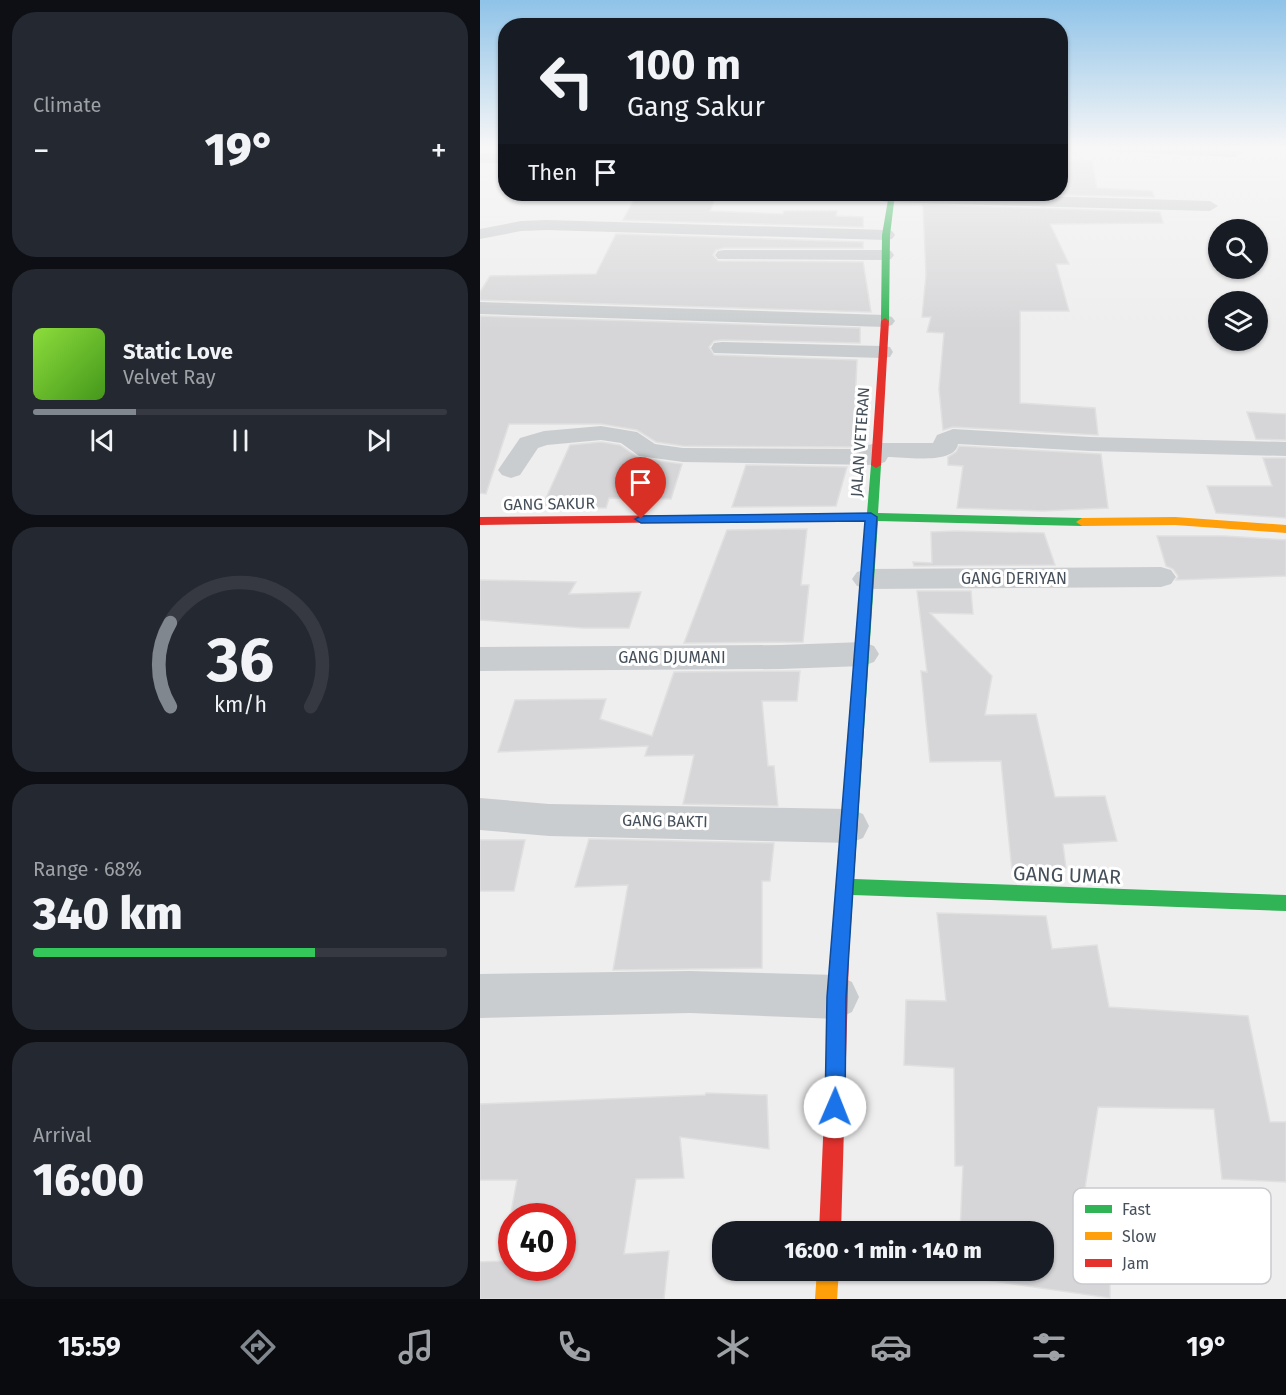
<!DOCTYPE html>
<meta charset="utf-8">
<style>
:root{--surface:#171b24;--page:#242831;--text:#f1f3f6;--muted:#9ea1a6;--line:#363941;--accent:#81878e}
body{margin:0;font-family:"Fira Sans",sans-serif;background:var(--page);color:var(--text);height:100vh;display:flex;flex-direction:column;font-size:22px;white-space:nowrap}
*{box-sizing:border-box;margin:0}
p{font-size:20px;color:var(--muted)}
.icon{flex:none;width:33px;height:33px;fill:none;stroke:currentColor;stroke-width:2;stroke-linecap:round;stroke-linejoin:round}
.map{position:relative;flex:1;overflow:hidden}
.sheet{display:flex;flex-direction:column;gap:12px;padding:12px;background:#0d0f14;width:480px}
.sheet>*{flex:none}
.top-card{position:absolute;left:18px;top:18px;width:570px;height:183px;border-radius:24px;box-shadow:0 2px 4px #0004;background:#171b24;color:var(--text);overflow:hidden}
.fabs{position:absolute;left:728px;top:219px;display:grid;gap:12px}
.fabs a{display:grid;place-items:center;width:60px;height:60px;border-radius:50%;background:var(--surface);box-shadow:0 2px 4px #0004;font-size:30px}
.speed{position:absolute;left:18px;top:1203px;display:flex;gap:12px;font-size:30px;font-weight:700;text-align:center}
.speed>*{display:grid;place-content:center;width:78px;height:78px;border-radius:50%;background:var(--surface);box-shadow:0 2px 4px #0004;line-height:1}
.speed .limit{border:9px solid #d22;background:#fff;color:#111}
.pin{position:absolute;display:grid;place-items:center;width:51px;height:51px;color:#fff;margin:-62px -26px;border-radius:50% 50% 50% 0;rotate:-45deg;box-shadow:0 0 6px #0007}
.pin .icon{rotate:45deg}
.me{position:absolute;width:66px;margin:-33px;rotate:1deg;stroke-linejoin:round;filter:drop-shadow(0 0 4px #0008)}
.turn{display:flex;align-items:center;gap:21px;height:126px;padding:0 30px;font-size:27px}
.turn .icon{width:78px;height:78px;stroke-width:2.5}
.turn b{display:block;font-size:42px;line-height:51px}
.then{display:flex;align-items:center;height:57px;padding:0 30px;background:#0003;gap:12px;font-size:22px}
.big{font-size:45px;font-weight:800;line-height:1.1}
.sheet .widget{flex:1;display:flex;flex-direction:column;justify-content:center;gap:9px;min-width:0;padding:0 21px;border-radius:24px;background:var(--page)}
.sheet .dial{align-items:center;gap:0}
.dial svg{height:156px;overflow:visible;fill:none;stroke:var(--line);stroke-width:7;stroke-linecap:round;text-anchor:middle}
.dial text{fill:var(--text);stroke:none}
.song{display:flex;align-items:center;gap:18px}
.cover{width:72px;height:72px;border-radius:9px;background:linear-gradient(135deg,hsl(90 70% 55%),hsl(100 70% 35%))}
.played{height:6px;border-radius:3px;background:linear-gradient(90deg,var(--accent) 25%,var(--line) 25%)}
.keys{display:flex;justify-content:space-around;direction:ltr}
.heat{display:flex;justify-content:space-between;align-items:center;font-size:33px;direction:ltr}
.charge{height:9px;border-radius:4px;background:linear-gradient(90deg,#34c759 68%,var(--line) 0)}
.trip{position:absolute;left:232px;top:1221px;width:342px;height:60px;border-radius:24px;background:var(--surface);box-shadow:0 2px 4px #0004;font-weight:800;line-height:60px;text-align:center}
.dock{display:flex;height:96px;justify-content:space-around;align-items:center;background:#090b0e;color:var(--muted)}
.dock .icon{width:42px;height:42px}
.dock .on{color:var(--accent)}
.dock b{font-size:27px;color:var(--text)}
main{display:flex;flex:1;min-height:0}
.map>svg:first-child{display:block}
.building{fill:#d6d6d8;stroke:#e0e0e1;stroke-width:1.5;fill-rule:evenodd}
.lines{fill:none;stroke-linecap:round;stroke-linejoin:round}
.street{fill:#cacdcf;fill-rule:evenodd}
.fast{fill:#30b455;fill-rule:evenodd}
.slow{fill:#ff9f0a;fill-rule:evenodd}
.jam{fill:#e5322d;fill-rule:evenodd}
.route{fill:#1a73e8;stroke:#114b97;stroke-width:1.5}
.labels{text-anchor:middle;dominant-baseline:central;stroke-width:6;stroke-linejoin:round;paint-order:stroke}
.street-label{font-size:16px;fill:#46505a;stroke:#fff}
.near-street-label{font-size:20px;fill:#46505a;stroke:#fff}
.key{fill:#fff;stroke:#c8cace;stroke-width:1.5}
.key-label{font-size:16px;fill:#46505a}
</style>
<main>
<section class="sheet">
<div class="widget"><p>Climate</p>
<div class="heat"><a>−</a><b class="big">19°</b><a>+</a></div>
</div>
<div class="widget">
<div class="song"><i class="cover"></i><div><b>Static Love</b><p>Velvet Ray</p></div></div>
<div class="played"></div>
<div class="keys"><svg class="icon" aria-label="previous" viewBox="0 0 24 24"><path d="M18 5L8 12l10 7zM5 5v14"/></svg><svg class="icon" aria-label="pause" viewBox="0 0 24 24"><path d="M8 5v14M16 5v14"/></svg><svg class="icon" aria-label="next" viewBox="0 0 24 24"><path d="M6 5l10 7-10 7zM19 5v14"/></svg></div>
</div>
<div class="widget dial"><svg viewBox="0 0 100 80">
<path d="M14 69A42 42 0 1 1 86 69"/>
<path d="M14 69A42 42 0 0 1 14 26" stroke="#81878e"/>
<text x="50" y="56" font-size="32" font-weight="700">36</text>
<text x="50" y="72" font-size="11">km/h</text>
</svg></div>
<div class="widget"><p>Range · 68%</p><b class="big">340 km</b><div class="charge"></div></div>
<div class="widget"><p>Arrival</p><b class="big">16:00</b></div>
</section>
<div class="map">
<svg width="806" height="1299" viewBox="0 0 806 1299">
<rect width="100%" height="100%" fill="#efeeee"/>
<!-- building -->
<path class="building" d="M 580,160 L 612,161 L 617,188 L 672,191 L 674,197 L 551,194 L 580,194 Z
M 157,194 L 237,194 L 230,211 L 303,214 L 304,211 L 357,211 L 356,216 L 383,217 L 383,227 L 143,220 Z
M 443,205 L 680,212 L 683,223 L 570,224 L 589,264 L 576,264 L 589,311 L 540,311 L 540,403 L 615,408 L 618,435 L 473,427 L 463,430 L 459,389 L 464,333 L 447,332 L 451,317 L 442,317 L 446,275 Z
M 136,234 L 383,242 L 383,248 L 244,248 L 236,250 L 233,255 L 238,261 L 383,262 L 391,312 L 0,300 L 0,292 L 10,276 L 116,274 Z
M 0,316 L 380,328 L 380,343 L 242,340 L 234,341 L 229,347 L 234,355 L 377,360 L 373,447 L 203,446 L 176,442 L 157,430 L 121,424 L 29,424 L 6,494 L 0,493 Z
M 767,412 L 806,414 L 806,440 L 776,439 Z
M 121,442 L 140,445 L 159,458 L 202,464 L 191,499 L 129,498 L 126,508 L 62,507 L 90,445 Z
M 479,446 L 621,454 L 628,508 L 563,511 L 477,508 L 483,466 L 468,465 L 468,457 L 476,452 Z
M 783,458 L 806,458 L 806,518 L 736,513 L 727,486 L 792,486 Z
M 266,465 L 367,467 L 356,506 L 252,507 Z
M 327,529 L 321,585 L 329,585 L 323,642 L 204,643 L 247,530 Z
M 475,531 L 564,533 L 575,565 L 434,566 L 433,562 L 452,563 L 451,532 Z
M 677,536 L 744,536 L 806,540 L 806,576 L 696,580 L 698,576 L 693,569 L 686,566 Z
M 0,580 L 96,582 L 89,594 L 161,592 L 149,628 L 103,628 L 0,620 Z
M 437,591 L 491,591 L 493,614 L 450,613 L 512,676 L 505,715 L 556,714 L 575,797 L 625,796 L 637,841 L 583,844 L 586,868 L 532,871 L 521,761 L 450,762 L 441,671 L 447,672 Z
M 320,671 L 317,701 L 282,701 L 288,766 L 294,766 L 298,806 L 203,804 L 214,755 L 165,756 L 168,746 L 18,752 L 35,700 L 126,699 L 120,719 L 172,736 L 194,672 Z
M 109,839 L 294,843 L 290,881 L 282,881 L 282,968 L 133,970 L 148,885 L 95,887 Z
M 0,840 L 45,840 L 34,891 L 0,891 Z
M 457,913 L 566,916 L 572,949 L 617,945 L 629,1007 L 768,1016 L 790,1122 L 806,1122 L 806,1182 L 742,1179 L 734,1109 L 618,1107 L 604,1194 L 630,1198 L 630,1298 L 478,1276 L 478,1270 L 564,1270 L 564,1232 L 480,1232 L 483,1166 L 475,1166 L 474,1068 L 424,1065 L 426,1000 L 466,1001 Z
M 226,1093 L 287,1095 L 289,1149 L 200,1137 L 204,1178 L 156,1179 L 144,1254 L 189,1251 L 184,1299 L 0,1299 L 0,1262 L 22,1261 L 37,1180 L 0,1180 L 0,1104 L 225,1095 ZM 32,1216 L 82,1216 L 82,1268 L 32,1268 Z"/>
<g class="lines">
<!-- street -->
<path class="street" d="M 615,147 C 636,147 753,143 762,153 L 755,157 L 622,151 Z
M 0,153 L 26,154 L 26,163 L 0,163 Z
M 411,194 L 491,194 L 730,201 L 738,206 L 730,211 L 405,202 L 403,199 Z
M 67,220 L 406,230 L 412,231 L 415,235 L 412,239 L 406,240 L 67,230 L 41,231 L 0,239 L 0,229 L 41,221 Z
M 244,250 L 405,250 L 411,251 L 414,255 L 411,259 L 405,260 L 238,259 L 235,255 L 238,251 Z
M 0,302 L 405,315 L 412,317 L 415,321 L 412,325 L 405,327 L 0,314 Z
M 242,342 L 402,346 L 410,347 L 413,352 L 410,357 L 402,358 L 234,353 L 231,348 L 234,343 Z
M 121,426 L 157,432 L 175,444 L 203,448 L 385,449 L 388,445 L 397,443 L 453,443 L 457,435 L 473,429 L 610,437 L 806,442 L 806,456 L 610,451 L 478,444 C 475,465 425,457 408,457 L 405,462 L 396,465 L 203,462 L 159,456 L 141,443 L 121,440 L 67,445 L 58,448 L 40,475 L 31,478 L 22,475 L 18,470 L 40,438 L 64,431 Z
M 681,567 L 691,570 L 696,577 L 691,584 L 681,587 L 387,589 L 377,586 L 372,579 L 377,572 L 387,569 Z
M 383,642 L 394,646 L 399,654 L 394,662 L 383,666 L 301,669 L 0,671 L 0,647 L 301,645 Z
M 0,798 L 69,804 L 370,809 L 383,814 L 389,826 L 383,838 L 370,843 L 69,836 L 0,830 Z
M 210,971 L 357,975 L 372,982 L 379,997 L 372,1012 L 357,1019 L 210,1013 L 0,1018 L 0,974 Z"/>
<!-- fast -->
<path class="fast" d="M 409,194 L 415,194 L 410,235 L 409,321 L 405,324 L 401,321 L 402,235 Z
M 396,462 L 401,465 L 398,513 L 602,518 L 608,522 L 602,526 L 398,521 L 374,879 L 806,895 L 806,911 L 373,895 L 369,953 L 366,959 L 360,962 L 354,959 L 351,953 L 386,521 L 205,523 L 199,519 L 205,515 L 387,513 L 391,465 Z"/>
<!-- slow -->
<path class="slow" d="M 695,517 L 806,525 L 806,533 L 695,525 L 602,526 L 596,522 L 602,518 Z
M 337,1270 L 359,1270 L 357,1299 L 335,1299 Z"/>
<!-- jam -->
<path class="jam" d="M 405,318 L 409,321 L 401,465 L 396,468 L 391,465 L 401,321 Z
M 205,515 L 211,519 L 209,522 L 0,525 L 0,517 Z
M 360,944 L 366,947 L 369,953 L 361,1232 L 339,1232 L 351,953 L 354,947 Z"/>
</g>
<!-- sky -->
<linearGradient id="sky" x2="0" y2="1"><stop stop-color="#8fc3e8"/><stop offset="0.45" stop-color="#f8f7f7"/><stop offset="1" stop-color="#f8f7f7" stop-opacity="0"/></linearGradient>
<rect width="806" height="329" fill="url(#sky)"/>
<!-- route -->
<path class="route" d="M 391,513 L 397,517 L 366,997 L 365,1107 L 362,1114 L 355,1117 L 348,1114 L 345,1107 L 347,997 L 385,521 L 161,523 L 155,519 L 161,516 Z"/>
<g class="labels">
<!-- street labels -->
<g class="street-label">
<text transform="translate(380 442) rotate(-86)">JALAN VETERAN</text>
<text transform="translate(69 504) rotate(-1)">GANG SAKUR</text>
<text x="534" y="578">GANG DERIYAN</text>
<text x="192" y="657">GANG DJUMANI</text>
<text transform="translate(185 821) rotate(1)">GANG BAKTI</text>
</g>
<!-- near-street labels -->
<g class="near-street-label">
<text transform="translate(587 875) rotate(2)">GANG UMAR</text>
</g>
</g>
<!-- legend -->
<rect x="593" y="1188" width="198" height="96" rx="9" class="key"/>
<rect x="605" y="1205" width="27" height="8" fill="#30b455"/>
<rect x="605" y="1232" width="27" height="8" fill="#ff9f0a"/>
<rect x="605" y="1259" width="27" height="8" fill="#e5322d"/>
<g class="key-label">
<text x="642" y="1215">Fast</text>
<text x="642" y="1242">Slow</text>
<text x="642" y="1269">Jam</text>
</g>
</svg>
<div class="fabs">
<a><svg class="icon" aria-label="search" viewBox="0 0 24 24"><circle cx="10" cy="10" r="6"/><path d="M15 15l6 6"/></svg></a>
<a><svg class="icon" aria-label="layers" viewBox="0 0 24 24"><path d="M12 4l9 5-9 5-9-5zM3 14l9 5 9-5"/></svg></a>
</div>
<div class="speed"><div class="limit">40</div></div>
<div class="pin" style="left:161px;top:519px;background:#d93025"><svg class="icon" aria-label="arrive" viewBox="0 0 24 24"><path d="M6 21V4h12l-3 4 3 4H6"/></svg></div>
<svg class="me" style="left:355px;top:1107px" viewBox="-20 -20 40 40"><circle r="19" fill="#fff"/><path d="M0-13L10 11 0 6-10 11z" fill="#1a73e8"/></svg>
<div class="trip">16:00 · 1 min · 140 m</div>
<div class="top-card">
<div class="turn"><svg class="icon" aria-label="left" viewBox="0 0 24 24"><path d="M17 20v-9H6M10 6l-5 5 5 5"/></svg><div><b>100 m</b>Gang Sakur</div></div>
<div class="then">Then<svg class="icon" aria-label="arrive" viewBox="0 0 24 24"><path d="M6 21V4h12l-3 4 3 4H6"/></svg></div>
</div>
</div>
</main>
<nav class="dock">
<b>15:59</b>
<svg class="icon on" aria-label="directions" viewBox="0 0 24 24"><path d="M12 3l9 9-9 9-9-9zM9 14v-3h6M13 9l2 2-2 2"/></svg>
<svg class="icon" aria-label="music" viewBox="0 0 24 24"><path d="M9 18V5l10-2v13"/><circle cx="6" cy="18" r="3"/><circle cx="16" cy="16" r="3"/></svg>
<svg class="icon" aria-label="phone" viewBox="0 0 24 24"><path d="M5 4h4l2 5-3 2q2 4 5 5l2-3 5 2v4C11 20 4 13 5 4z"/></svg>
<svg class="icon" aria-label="climate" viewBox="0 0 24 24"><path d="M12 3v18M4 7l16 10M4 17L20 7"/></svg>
<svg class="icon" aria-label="car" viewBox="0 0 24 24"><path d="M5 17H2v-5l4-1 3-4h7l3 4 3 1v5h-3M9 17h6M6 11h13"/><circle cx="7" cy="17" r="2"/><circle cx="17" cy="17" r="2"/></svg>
<svg class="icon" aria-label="filters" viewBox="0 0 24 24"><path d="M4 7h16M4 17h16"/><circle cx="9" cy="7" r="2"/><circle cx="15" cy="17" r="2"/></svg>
<b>19°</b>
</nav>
